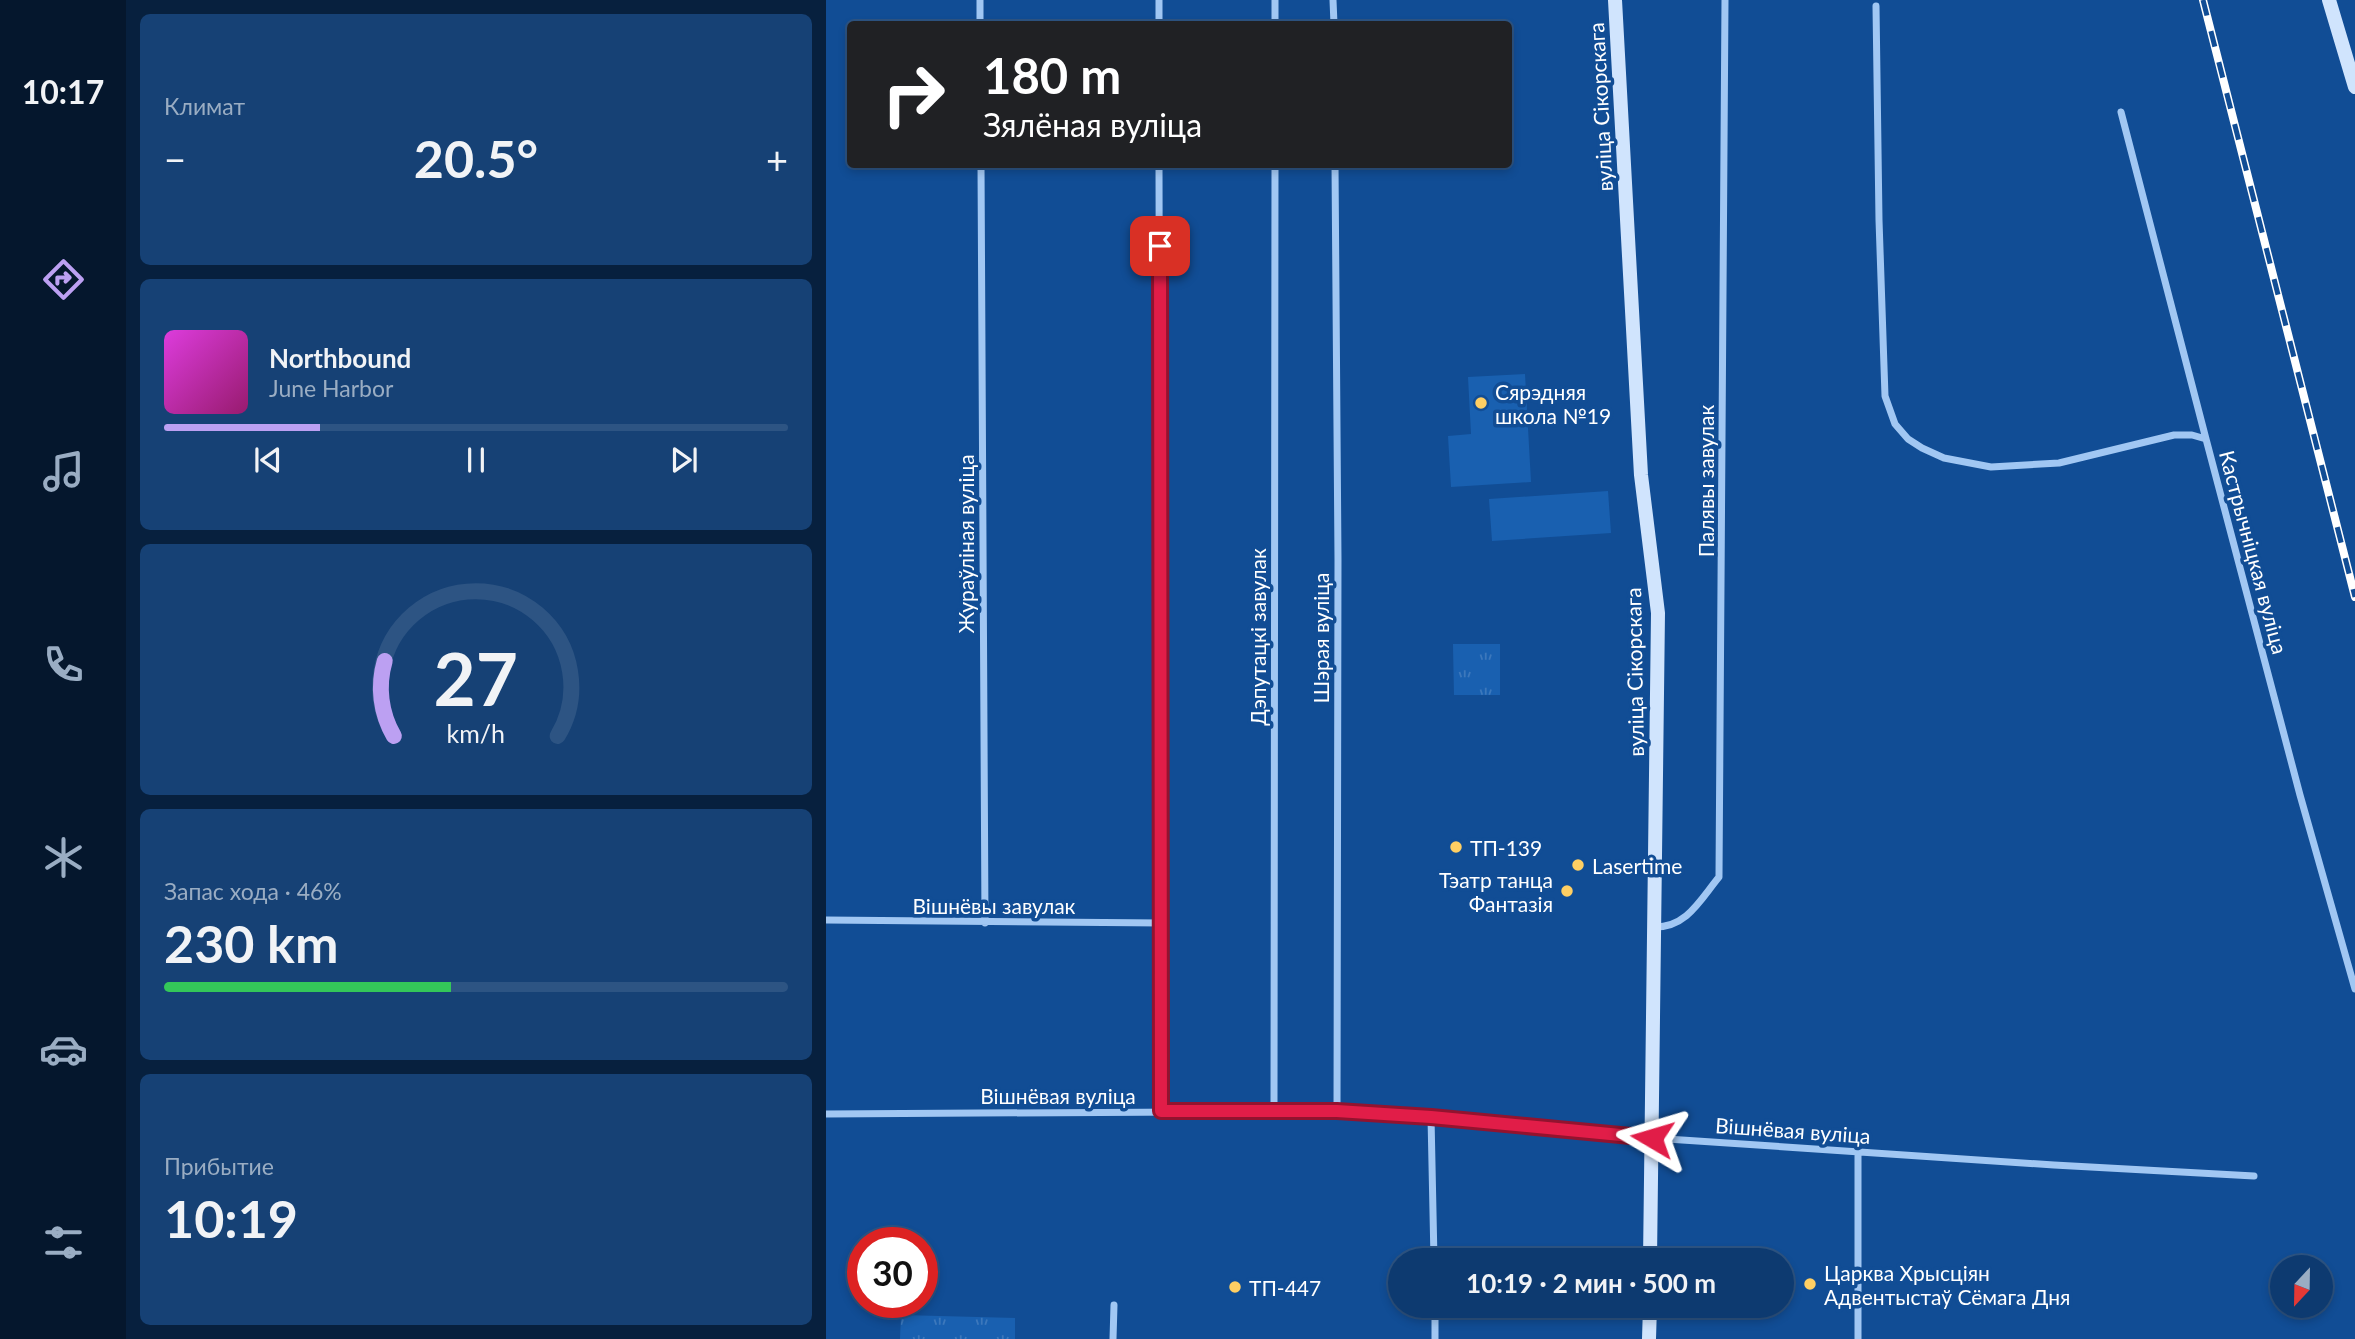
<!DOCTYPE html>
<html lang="ru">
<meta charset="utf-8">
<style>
:root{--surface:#0d3a70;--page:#164175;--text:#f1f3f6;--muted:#9aadc3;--line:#2d5483;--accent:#bca0f2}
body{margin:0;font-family:Lato,sans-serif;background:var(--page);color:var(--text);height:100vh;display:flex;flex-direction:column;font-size:26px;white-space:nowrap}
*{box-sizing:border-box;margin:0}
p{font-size:23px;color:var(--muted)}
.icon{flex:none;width:38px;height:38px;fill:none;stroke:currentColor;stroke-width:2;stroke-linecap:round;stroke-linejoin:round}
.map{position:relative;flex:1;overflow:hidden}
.sheet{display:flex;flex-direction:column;gap:14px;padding:14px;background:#07203e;width:700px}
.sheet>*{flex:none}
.guide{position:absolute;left:21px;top:21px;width:665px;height:147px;border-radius:7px;box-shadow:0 4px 10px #0003,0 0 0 2px var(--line);background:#202124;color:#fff;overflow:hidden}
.needle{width:46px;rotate:202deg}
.buttons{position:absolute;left:1444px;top:1255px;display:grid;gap:14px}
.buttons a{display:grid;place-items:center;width:63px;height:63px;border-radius:50%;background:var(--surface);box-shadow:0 4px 10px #0003,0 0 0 2px var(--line);font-size:35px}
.speed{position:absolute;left:21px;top:1227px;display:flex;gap:14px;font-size:35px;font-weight:700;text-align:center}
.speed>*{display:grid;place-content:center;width:91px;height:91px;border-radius:50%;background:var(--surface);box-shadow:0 4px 10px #0003,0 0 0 2px var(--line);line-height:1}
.speed .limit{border:10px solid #d22;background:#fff;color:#111}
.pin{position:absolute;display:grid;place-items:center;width:60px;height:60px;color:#fff;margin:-30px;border-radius:14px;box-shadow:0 4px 10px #0006}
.me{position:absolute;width:77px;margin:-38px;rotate:277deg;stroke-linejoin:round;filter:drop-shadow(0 0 5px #0008)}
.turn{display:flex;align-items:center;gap:24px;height:147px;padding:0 21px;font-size:32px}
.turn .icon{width:91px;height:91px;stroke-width:2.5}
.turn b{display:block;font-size:49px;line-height:60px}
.big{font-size:52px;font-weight:700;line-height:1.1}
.sheet .card{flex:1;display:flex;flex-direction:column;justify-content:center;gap:10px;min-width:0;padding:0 24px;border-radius:10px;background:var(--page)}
.sheet .dial{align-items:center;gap:0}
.dial svg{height:182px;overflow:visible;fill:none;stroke:var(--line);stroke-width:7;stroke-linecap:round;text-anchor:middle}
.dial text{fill:var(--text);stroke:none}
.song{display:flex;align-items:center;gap:21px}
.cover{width:84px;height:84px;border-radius:10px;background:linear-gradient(135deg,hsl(300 70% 55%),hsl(320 70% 35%))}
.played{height:7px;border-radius:4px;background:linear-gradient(90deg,var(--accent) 25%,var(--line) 25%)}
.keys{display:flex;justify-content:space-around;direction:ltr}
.heat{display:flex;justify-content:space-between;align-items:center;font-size:38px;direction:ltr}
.charge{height:10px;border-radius:5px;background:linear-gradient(90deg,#34c759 46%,var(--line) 0)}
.trip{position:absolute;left:562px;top:1248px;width:406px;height:70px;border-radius:35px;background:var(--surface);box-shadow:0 4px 10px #0003,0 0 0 2px var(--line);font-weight:700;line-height:70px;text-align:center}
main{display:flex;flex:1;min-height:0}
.tab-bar{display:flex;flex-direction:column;width:126px;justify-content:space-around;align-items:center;background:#05172d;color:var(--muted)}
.tab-bar .icon{width:49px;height:49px}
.tab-bar .current{color:var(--accent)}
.tab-bar b{font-size:32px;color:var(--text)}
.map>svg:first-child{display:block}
.grass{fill:url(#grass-tufts)}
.garden{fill:#1960b0}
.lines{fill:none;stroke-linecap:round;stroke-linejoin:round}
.street{stroke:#a1c7f3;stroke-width:7}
.secondary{stroke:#d0e4fd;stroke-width:14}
.rail-casing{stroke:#fff;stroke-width:8}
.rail{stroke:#114d95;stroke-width:5;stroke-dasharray:16;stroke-linecap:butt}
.route-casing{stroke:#92132f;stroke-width:18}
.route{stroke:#e11d48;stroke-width:12}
.poi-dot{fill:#ffcf63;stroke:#114d95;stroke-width:2.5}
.labels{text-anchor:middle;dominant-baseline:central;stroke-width:7;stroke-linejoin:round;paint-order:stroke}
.street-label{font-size:21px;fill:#fff;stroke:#114d95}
.poi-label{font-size:21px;fill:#fff;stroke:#114d95;text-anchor:start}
</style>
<main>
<nav class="tab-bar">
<b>10:17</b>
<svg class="icon current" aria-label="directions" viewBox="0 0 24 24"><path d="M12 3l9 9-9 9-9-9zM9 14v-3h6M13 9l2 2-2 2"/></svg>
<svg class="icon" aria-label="music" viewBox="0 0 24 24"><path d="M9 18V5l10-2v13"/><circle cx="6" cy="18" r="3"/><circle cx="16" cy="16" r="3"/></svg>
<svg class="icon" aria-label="phone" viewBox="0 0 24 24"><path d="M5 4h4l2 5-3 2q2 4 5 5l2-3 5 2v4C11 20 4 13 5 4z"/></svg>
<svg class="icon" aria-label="climate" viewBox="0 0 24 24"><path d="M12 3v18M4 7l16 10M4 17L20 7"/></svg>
<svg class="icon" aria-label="car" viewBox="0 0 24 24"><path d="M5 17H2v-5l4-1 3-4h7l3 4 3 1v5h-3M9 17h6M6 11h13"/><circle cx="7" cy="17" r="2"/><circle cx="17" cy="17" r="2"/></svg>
<svg class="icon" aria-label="filters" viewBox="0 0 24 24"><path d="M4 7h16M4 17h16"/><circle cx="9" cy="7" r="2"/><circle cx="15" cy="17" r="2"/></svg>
</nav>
<section class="sheet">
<div class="card"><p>Климат</p>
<div class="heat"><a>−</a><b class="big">20.5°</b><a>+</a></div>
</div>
<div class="card">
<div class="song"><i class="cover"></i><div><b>Northbound</b><p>June Harbor</p></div></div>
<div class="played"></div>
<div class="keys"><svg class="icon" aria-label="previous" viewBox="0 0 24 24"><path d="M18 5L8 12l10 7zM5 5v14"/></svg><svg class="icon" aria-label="pause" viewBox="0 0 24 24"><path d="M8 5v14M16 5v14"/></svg><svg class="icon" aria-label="next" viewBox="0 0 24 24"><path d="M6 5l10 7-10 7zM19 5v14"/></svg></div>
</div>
<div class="card dial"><svg viewBox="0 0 100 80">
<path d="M14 69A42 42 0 1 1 86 69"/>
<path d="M14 69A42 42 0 0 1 10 36" stroke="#bca0f2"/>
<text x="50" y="56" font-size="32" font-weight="700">27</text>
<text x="50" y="72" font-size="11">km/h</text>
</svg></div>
<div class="card"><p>Запас хода · 46%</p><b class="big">230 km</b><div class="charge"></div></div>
<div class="card"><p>Прибытие</p><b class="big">10:19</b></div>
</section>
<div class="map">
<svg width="1529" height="1339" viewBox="0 0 1529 1339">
<defs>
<pattern id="grass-tufts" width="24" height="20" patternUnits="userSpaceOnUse" patternTransform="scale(1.75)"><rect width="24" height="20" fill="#1960b0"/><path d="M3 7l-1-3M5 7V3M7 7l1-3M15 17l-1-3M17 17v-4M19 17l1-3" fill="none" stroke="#3c78bc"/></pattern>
</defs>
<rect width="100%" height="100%" fill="#114d95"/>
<!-- grass -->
<path class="grass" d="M 627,644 L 674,644 L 674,695 L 628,695 Z
M 75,1315 L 189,1318 L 189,1339 L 74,1339 Z"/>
<!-- garden -->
<path class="garden" d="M 699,374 L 705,482 L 625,487 L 622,436 L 645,434 L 642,377 Z
M 782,491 L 785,533 L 666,541 L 663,499 Z"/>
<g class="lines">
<!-- street -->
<path class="street" d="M 154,0 L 154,24
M 333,0 L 333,24
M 507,0 L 508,24
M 1050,6 L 1053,220 L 1059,396 L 1069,424 L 1082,439 L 1096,448 L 1118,458 L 1165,467 L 1233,463 L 1348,435 L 1366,435 L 1380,439 L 1474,795 L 1529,989
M 449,24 L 449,0
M 1295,112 L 1380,439
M 155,164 L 159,923
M 333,164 L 335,1111
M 509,164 L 512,560 L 511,1111
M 0,920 L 336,923
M 829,927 C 861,927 874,900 893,877 L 899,0
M 448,1110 L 449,164
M 0,1114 L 511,1111 L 605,1117 L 826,1138 L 1228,1165 L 1428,1176
M 605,1117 L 608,1260
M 609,1306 L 609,1339
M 287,1339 L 288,1305
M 1032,1339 L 1032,1153"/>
<!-- secondary -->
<path class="secondary" d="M 789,0 L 815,475 L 832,613 L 824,1260
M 1503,0 L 1529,87
M 823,1339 L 824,1306"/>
<defs>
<path id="rail" d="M 1377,0 L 1529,597"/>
</defs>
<!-- rail casing -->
<use href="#rail" class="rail-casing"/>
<!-- rail -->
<use href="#rail" class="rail"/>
</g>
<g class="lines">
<defs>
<path id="route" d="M 334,246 L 335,1111 L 511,1111 L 605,1117 L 826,1138"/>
</defs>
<!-- route casing -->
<use href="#route" class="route-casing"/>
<!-- route -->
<use href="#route" class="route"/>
</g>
<!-- markers -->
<g class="poi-dot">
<circle cx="655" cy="403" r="7"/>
<circle cx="630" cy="847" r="7"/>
<circle cx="752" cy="865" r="7"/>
<circle cx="741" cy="891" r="7"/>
<circle cx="984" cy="1284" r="7"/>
<circle cx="409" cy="1287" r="7"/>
</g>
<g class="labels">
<!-- street labels -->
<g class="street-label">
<text transform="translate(774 107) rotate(-93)">вуліца Сікорскага</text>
<text transform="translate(879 481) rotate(-90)">Палявы завулак</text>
<text transform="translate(139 544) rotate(-90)">Жураўліная вуліца</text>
<text transform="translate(1428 552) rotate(75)">Кастрычніцкая вуліца</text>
<text transform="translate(431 637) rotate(-90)">Дэпутацкі завулак</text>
<text transform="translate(494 638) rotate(-90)">Шэрая вуліца</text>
<text transform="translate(808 672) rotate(-91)">вуліца Сікорскага</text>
<text x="168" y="905">Вішнёвы завулак</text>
<text x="232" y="1095">Вішнёвая вуліца</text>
<text transform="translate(967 1130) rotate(4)">Вішнёвая вуліца</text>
</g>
<!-- poi labels -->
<g class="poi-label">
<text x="669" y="391">Сярэдняя<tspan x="669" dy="24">школа №19</tspan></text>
<text x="644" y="847">ТП-139</text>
<text x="766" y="865">Lasertime</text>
<text x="727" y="879" text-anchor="end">Тэатр танца<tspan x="727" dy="24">Фантазія</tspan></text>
<text x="998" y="1272">Царква Хрысціян<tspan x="998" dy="24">Адвентыстаў Сёмага Дня</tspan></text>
<text x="423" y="1287">ТП-447</text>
</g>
</g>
</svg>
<div class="buttons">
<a><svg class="needle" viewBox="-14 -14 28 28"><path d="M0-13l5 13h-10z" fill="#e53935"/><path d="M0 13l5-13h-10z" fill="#9aadc3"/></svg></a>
</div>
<div class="speed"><div class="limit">30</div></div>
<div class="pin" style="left:334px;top:246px;background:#d93025"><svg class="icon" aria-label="arrive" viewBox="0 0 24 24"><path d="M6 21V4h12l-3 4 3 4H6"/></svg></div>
<svg class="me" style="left:826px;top:1138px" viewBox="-20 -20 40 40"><path d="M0-17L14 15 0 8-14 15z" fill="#e11d48" stroke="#fff" stroke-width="4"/></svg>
<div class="trip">10:19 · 2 мин · 500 m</div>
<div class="guide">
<div class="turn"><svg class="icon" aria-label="right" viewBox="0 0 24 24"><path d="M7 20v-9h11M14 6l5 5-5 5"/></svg><div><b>180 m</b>Зялёная вуліца</div></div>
</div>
</div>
</main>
